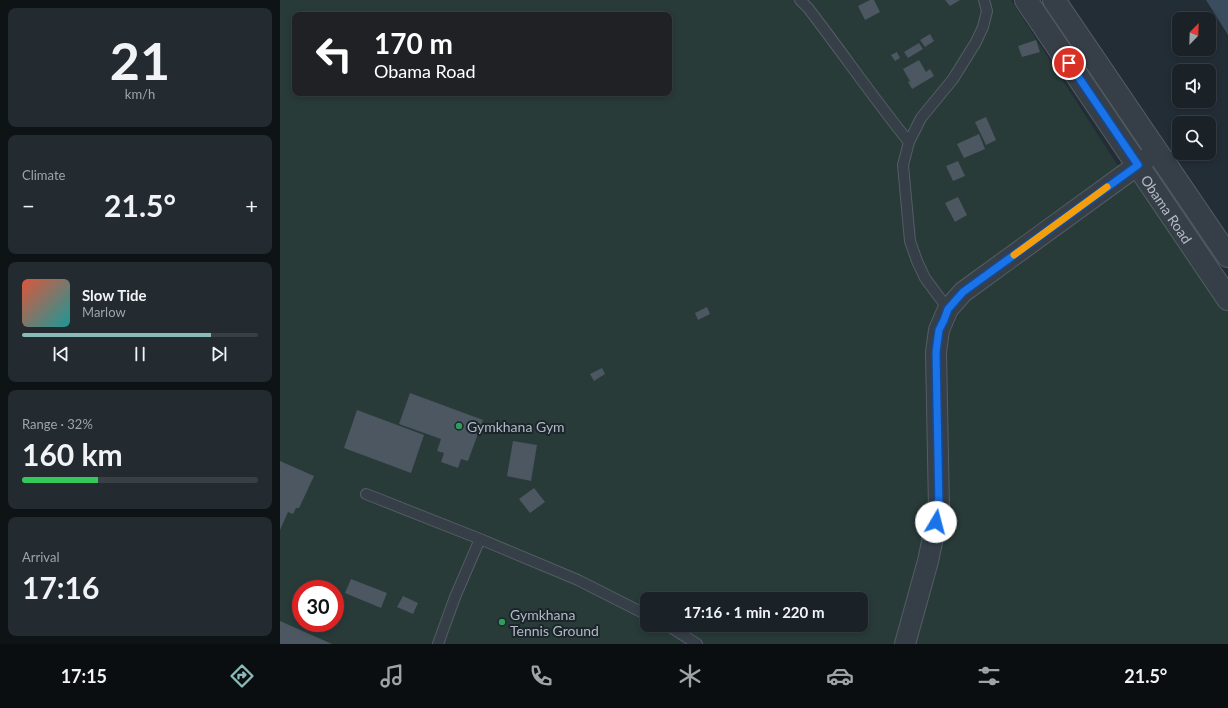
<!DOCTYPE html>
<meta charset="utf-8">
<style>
:root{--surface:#1a2228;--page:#232a30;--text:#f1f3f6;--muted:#9fa4a8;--line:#383f45;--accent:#8bbbb9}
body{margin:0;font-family:Lato,sans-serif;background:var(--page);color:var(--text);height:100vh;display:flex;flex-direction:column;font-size:15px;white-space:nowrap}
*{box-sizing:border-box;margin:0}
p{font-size:13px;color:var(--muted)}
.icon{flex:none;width:22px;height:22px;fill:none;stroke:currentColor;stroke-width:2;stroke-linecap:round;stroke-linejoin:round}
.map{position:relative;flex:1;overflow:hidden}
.details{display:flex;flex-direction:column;gap:8px;padding:8px;background:#0e1316;width:280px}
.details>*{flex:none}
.top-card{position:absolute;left:12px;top:12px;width:380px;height:84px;border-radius:8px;box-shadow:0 2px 6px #0003,0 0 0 1px var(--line);background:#202124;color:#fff;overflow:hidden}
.needle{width:26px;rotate:23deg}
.buttons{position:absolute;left:892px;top:12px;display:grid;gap:8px}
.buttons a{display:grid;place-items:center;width:44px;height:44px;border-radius:8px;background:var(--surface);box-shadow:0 2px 6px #0003,0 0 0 1px var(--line);font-size:20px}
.speed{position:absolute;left:12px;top:580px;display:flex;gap:8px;font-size:20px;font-weight:700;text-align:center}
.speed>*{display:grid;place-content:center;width:52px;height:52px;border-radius:50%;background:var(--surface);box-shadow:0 2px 6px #0003,0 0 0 1px var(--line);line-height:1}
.speed .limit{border:6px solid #d22;background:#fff;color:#111}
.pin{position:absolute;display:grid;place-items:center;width:34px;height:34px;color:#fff;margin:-17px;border:2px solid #fff;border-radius:50%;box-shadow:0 1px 4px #0007}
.me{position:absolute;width:44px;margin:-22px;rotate:8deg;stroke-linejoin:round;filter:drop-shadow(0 0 3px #0008)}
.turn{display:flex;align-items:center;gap:14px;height:84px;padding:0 16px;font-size:18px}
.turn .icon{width:52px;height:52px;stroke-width:2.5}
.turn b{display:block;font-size:28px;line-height:34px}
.big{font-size:30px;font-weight:700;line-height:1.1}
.details .card{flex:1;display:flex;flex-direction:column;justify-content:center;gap:6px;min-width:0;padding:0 14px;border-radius:8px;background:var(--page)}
.details .dial{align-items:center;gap:0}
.dial b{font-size:52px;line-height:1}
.song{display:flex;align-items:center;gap:12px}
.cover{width:48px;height:48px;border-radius:6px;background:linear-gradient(135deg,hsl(10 70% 55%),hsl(180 70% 35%))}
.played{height:4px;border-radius:2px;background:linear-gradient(90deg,var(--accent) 80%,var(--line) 80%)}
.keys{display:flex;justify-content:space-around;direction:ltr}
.heat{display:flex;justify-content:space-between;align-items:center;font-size:22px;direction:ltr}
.charge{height:6px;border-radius:3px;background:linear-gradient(90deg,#34c759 32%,var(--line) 0)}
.trip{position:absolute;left:360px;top:592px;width:228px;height:40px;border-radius:8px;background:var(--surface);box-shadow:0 2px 6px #0003,0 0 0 1px var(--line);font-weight:700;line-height:40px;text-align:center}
.tabs{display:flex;height:64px;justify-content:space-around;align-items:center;background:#0a0e10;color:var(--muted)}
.tabs .icon{width:28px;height:28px}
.tabs .on{color:var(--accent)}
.tabs b{font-size:18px;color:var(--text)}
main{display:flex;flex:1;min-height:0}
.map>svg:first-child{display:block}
.green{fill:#283b39;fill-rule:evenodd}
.water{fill:#3a4c5e}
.building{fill:#4c5762}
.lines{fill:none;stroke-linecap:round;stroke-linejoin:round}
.service-casing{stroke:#545d65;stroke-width:12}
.minor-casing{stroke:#545d65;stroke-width:22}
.tertiary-casing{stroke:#545d65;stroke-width:24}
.service{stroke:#363f47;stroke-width:10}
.minor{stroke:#363f47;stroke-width:20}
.tertiary{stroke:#363f47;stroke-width:22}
.route-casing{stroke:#114b97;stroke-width:10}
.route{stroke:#1a73e8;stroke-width:7}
.slow{stroke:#f59e0b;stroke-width:7}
.leisure-dot{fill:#2e9e5b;stroke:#1c242c;stroke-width:1.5}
.labels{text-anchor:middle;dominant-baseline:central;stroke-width:4;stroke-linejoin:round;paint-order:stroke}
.street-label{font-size:14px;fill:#b1bac3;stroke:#1c242c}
.poi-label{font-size:14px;fill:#b1bac3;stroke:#1c242c;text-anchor:start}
</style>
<main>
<section class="details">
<div class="card dial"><b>21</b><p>km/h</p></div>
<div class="card"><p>Climate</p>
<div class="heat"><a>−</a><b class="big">21.5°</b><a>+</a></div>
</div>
<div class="card">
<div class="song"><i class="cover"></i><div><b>Slow Tide</b><p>Marlow</p></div></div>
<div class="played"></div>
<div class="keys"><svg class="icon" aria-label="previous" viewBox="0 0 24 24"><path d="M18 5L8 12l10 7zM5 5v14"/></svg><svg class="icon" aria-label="pause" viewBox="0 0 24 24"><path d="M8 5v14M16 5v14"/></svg><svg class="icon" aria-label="next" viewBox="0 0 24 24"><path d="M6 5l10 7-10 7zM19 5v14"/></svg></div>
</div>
<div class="card"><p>Range · 32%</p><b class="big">160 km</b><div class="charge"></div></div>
<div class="card"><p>Arrival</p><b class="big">17:16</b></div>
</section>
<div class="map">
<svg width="948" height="644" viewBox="0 0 948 644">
<rect width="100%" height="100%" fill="#232d36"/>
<!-- green -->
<path class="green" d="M 0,0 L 731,0 L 836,163 L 888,216 L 948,298 L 948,644 L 0,644 ZM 15,15 L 389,15 L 389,93 L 15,93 ZM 21,589 L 55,589 L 55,623 L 21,623 ZM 367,599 L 581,599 L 581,625 L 367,625 Z"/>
<!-- water -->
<path class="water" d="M 926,0 L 948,0 L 948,35 Z"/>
<!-- building -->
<path class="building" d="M 590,0 L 594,0 L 600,12 L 585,20 L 578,6 Z
M 665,0 L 680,0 L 670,6 Z
M 650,34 L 654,41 L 645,47 L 640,40 Z
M 756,40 L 760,52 L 742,57 L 738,46 Z
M 639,43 L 643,49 L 628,58 L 624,52 Z
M 617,52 L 620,58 L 615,61 L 611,55 Z
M 639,60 L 646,72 L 650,69 L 654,76 L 632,89 L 628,82 L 630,81 L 623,69 Z
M 706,117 L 716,140 L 706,145 L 695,122 Z
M 699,134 L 705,149 L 684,158 L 677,144 Z
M 678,161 L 685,176 L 673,181 L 666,166 Z
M 678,197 L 687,215 L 675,222 L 665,203 Z
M 427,307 L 430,314 L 418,320 L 415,313 Z
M 322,368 L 325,374 L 314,381 L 310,374 Z
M 130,393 L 203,420 L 188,461 L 181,459 L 178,468 L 161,462 L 164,453 L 157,451 L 161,439 L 119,424 Z
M 77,410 L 144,435 L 131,473 L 64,448 Z
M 233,441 L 257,445 L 251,481 L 227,476 Z
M 0,461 L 34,476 L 19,508 L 16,508 L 13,514 L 8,512 L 0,530 Z
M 254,488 L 265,502 L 250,513 L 239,499 Z
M 71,579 L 107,593 L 101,608 L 65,593 Z
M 123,596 L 138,603 L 133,614 L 117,607 Z
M 0,621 L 52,644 L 0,644 Z"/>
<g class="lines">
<defs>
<path id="service" d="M 520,0 L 528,8 C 562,52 594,99 629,142
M 668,309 L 645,278 L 637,261 L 630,241 L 623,165 L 629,142 L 641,118 L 673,79 L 696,42 L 703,27 L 707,11 L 704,0
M 86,494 L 200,539 L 298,580 L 367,615
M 387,625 L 417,644
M 158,644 L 175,597 L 200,539"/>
<path id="minor" d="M 625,644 L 648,561 L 659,509 L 656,352 L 659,330 L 668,309 L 683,292 L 877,151"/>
<g id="tertiary">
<path id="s1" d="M 746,0 L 948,299"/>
<path d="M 774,0 L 948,256"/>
</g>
</defs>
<!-- service casing -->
<use href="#service" class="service-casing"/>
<!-- minor casing -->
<use href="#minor" class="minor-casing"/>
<!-- tertiary casing -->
<use href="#tertiary" class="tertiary-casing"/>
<!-- service -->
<use href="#service" class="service"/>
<!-- minor -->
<use href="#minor" class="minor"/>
<!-- tertiary -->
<use href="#tertiary" class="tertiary"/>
</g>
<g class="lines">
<defs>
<path id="route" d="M 656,522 L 659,509 L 656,352 L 659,330 L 664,320 L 668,309 L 683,292 L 858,165 L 789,63"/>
</defs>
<!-- route casing -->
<use href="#route" class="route-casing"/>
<!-- route -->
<use href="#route" class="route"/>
<!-- slow -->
<path class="slow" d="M 734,255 L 827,187"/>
</g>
<!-- markers -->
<g class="leisure-dot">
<circle cx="179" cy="426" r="4"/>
<circle cx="222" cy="622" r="4"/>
</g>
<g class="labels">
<!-- street labels -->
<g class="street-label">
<text stroke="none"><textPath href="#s1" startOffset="252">Obama Road</textPath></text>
</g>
<!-- poi labels -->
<g class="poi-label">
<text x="187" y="426">Gymkhana Gym</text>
<text x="230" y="614">Gymkhana<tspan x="230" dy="16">Tennis Ground</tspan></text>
</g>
</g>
</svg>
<div class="buttons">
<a><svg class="needle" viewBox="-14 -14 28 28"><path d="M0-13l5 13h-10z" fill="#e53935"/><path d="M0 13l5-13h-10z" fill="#9fa4a8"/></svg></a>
<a><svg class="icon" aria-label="sound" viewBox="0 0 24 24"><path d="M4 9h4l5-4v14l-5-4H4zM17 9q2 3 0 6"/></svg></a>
<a><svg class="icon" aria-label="search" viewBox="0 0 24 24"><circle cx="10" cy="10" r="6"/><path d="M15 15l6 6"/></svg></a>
</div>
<div class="speed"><div class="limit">30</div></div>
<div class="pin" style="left:789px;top:63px;background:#d93025"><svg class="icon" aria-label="arrive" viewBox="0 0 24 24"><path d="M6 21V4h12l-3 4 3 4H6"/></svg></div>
<svg class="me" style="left:656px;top:522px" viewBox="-20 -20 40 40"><circle r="19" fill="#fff"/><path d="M0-13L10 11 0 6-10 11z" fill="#1a73e8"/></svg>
<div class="trip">17:16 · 1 min · 220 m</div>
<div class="top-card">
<div class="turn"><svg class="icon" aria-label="left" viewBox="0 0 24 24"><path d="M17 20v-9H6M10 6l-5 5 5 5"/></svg><div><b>170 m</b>Obama Road</div></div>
</div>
</div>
</main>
<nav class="tabs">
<b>17:15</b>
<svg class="icon on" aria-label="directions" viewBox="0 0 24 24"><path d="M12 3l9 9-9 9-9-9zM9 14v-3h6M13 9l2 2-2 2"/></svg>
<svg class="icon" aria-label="music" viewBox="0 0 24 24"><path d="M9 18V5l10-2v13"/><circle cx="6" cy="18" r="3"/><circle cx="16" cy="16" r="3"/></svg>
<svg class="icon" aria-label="phone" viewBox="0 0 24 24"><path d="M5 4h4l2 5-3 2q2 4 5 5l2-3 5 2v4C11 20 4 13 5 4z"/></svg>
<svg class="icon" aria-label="climate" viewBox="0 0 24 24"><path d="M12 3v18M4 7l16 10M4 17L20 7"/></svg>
<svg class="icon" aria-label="car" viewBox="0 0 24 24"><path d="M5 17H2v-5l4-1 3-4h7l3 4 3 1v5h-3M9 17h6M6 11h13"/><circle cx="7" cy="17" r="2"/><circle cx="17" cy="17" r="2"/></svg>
<svg class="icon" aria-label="filters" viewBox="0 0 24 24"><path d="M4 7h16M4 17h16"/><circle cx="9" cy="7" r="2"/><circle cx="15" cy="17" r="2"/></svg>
<b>21.5°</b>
</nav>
